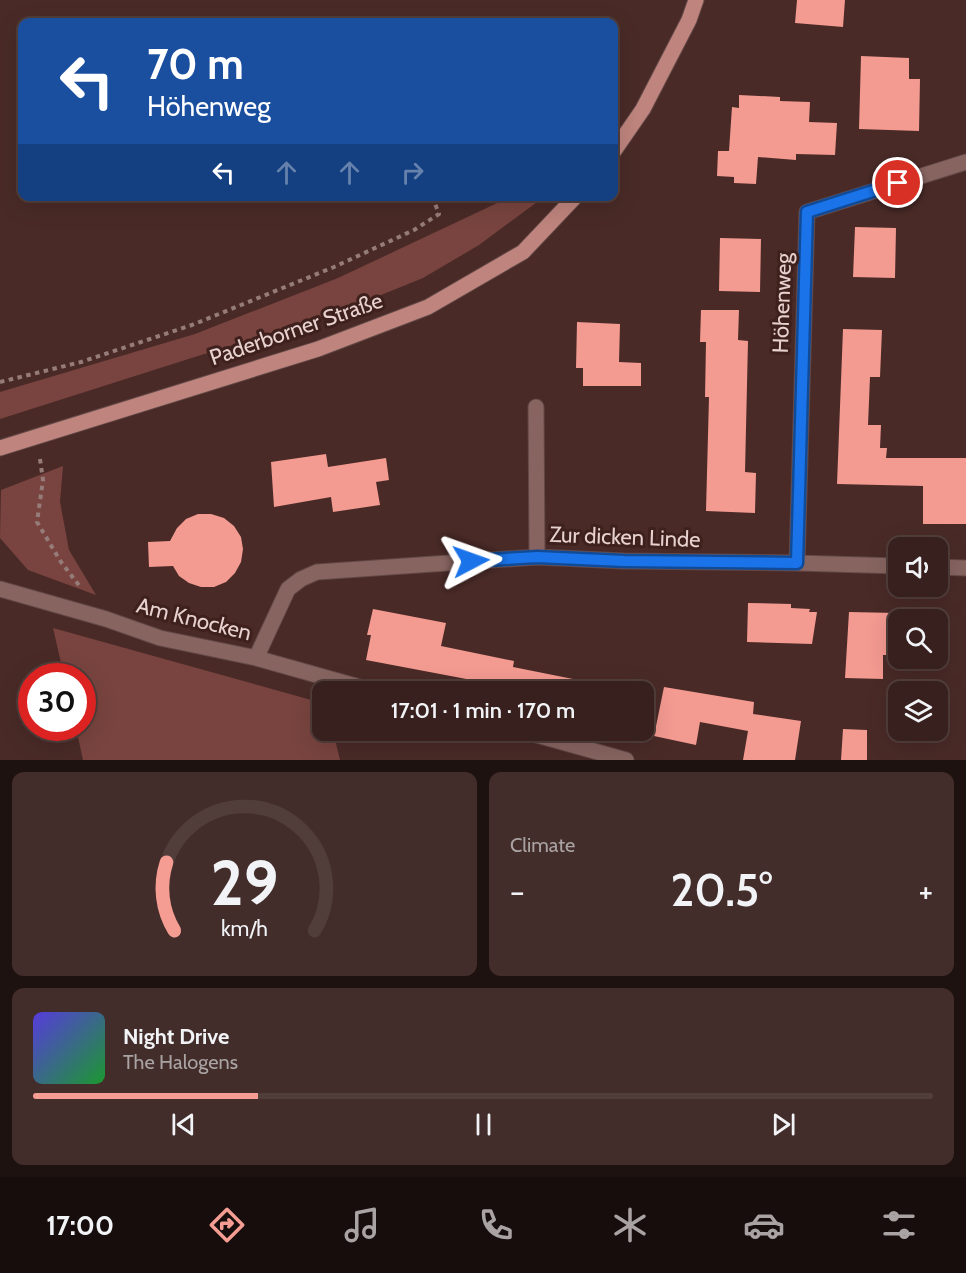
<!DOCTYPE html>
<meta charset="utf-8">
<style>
:root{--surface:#37201d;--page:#422d2a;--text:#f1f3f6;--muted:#aaa3a4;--line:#513e3b;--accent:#f59c93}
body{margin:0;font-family:Cabin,sans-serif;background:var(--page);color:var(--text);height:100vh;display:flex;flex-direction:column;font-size:22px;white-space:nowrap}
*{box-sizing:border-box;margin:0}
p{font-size:20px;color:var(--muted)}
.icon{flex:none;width:33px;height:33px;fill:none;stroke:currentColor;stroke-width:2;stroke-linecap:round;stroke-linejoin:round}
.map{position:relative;height:760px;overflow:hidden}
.panel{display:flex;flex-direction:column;gap:12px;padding:12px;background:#1e1210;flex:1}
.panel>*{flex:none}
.hud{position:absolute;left:18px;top:18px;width:600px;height:183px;border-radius:12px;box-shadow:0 6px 24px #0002,0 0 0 2px var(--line);background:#1a4fa0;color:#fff;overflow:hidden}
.tools{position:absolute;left:888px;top:537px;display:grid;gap:12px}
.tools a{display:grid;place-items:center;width:60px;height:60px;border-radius:12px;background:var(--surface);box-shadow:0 6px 24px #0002,0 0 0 2px var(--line);font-size:30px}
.speed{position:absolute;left:18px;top:663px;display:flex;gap:12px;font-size:30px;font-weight:700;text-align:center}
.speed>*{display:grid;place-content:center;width:78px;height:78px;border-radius:50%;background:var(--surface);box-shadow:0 6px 24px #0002,0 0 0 2px var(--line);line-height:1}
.speed .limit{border:9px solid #d22;background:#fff;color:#111}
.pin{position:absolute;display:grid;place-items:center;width:51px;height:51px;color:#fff;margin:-26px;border:3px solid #fff;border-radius:50%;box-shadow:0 2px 6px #0007}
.me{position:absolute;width:66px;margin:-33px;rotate:86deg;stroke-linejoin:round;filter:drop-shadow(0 0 4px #0008)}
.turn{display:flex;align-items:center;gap:21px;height:126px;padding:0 30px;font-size:27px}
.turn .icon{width:78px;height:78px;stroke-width:2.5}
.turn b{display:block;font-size:42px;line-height:51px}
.lanes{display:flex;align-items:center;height:57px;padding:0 30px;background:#0003;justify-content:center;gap:30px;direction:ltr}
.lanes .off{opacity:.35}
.big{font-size:45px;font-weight:600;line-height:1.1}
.panel .widget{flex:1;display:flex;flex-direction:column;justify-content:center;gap:9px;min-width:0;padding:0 21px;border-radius:12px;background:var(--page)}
.panel .dial{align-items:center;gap:0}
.dial svg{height:156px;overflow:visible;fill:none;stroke:var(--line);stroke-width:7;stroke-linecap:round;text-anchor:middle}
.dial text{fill:var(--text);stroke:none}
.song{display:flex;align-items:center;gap:18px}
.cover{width:72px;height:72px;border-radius:9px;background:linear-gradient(135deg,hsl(250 70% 55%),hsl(130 70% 35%))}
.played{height:6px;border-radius:3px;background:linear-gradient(90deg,var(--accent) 25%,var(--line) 25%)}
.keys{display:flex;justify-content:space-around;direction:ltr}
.heat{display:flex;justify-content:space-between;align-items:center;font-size:33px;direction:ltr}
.panel .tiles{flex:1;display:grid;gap:12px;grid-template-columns:1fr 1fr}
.widget:last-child{grid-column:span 2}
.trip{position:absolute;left:312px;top:681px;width:342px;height:60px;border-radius:12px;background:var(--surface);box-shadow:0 6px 24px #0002,0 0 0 2px var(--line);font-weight:600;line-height:60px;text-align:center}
.tabs{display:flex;height:96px;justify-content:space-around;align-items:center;background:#160d0c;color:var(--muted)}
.tabs .icon{width:42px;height:42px}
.tabs .active{color:var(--accent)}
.tabs b{font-size:27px;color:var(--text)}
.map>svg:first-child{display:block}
.green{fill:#79443f}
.building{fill:#f39a91}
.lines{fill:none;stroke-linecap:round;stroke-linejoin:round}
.minor-casing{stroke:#624846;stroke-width:17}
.major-casing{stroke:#624846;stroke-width:17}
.path{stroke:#967c79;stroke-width:4;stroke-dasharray:4.5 4.5;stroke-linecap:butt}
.minor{stroke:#876460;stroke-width:15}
.major{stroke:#be847d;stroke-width:15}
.route-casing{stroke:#114b97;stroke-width:15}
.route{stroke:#1a73e8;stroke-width:10}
.labels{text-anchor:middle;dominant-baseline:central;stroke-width:6;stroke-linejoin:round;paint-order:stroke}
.street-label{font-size:22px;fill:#e7d2d0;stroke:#3e201d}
</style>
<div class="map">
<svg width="966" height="760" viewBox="0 0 966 760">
<rect width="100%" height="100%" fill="#492a27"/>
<!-- green -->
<path class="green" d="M 510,197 L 544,197 L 479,245 L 423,278 L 349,308 L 0,419 L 0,392 L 195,334 L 338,278 Z
M 63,466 L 60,502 L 69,550 L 96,595 L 28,570 L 0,538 L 1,490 Z
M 53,628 L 322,703 L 322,730 L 333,731 L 340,760 L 83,760 L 76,728 L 82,728 L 82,676 L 64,676 Z"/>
<!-- building -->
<path class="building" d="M 797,0 L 845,0 L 843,27 L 795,23 Z
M 861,56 L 909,58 L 909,79 L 920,79 L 919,131 L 859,129 Z
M 739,95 L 780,97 L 780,101 L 810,102 L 809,122 L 837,123 L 835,155 L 796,154 L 796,160 L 758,157 L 756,184 L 734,183 L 734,177 L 717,176 L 718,151 L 729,151 L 732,107 L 739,108 Z
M 855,227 L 896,228 L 895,278 L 853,277 Z
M 720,238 L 761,239 L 760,292 L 719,291 Z
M 701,310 L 739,310 L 738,340 L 748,341 L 745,472 L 756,473 L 755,513 L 706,511 L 709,397 L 705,397 L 706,342 L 700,342 Z
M 577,322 L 620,324 L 619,362 L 641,363 L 641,386 L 583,386 L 583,368 L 576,368 Z
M 843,329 L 882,330 L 880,377 L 870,377 L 868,425 L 881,425 L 880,448 L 887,448 L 886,458 L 966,458 L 966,524 L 923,524 L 923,486 L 837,484 Z
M 326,454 L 328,467 L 386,458 L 389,480 L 376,482 L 380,505 L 333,512 L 331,497 L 274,507 L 271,462 Z
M 198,514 L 211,514 L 224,518 L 234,526 L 241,537 L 243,549 L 241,562 L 235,573 L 226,582 L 214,587 L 201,587 L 189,583 L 179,576 L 173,566 L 149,567 L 148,542 L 170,541 L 177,528 L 186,519 Z
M 748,603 L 791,604 L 791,608 L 810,609 L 809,612 L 817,612 L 812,644 L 747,642 Z
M 373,609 L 446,623 L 441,646 L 514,661 L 513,667 L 578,680 L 577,692 L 474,692 L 477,681 L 366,660 L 371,635 L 367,635 Z
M 849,612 L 897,613 L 897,655 L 883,655 L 883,679 L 845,678 Z
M 664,687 L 754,702 L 753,714 L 801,721 L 795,760 L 743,760 L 748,731 L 700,722 L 696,745 L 654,736 Z
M 843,729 L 867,730 L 867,760 L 841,760 Z"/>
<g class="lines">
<defs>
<path id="minor" d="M 536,407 L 537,557
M 797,563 L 807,212 L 966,162
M 938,567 L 966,568
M 0,589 L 106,619 L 160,638 L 256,658 L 377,692
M 256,658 L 288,589 L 301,579 L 317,572 L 537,557 L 624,561 L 797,563 L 898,566
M 519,730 L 626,760"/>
<path id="major" d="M 614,151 L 643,109 L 689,20 L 696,0
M 0,448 L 318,349 L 428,307 L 523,252 L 576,196"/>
</defs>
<!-- minor casing -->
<use href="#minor" class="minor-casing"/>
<!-- major casing -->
<use href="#major" class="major-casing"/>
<!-- path -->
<path class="path" d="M 0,382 L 81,362 L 192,325 L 334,267 L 414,230 L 439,214 L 432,196
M 40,459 L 43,480 L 37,522 L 61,562 L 81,588"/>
<!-- minor -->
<use href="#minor" class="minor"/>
<!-- major -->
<use href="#major" class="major"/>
</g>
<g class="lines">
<defs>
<path id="route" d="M 471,561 L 537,557 L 624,561 L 797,563 L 807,212 L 898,183"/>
</defs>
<!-- route casing -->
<use href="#route" class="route-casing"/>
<!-- route -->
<use href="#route" class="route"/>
</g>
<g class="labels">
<!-- street labels -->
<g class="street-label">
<text transform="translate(782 303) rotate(-88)">Höhenweg</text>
<text transform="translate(296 329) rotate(-19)">Paderborner Straße</text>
<text transform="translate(625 537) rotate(2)">Zur dicken Linde</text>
<text transform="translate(194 619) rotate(14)">Am Knocken</text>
</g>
</g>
</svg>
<div class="tools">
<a><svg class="icon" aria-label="sound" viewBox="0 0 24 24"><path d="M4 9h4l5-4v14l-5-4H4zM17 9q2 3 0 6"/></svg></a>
<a><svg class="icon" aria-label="search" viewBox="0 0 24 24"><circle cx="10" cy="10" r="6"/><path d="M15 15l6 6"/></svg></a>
<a><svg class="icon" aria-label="layers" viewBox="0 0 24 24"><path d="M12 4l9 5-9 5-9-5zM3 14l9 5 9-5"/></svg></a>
</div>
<div class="speed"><div class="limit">30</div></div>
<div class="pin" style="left:898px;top:183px;background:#d93025"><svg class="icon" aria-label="arrive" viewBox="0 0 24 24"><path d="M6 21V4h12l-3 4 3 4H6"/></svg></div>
<svg class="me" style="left:471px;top:561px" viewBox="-20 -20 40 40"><path d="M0-17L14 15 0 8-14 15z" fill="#1a73e8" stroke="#fff" stroke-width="4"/></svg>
<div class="trip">17:01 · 1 min · 170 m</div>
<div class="hud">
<div class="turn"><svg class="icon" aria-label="left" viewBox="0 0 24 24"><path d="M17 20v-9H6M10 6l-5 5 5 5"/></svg><div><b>70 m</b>Höhenweg</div></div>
<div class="lanes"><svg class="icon" aria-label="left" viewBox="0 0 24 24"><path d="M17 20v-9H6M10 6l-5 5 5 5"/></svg><svg class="icon off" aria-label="ahead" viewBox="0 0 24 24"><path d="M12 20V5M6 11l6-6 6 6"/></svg><svg class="icon off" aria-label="ahead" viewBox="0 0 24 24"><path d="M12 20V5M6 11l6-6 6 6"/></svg><svg class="icon off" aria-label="right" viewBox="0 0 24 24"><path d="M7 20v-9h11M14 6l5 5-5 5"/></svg></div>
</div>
</div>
<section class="panel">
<div class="tiles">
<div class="widget dial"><svg viewBox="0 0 100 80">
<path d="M14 69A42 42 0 1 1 86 69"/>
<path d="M14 69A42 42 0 0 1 10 34" stroke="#f59c93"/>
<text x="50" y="56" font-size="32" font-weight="700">29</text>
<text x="50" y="72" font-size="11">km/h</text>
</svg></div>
<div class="widget"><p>Climate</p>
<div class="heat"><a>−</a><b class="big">20.5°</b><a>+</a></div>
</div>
<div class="widget">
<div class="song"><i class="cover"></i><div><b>Night Drive</b><p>The Halogens</p></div></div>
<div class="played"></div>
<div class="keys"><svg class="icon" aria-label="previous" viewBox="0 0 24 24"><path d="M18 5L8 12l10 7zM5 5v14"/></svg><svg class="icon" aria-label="pause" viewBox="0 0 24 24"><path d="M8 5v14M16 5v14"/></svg><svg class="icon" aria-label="next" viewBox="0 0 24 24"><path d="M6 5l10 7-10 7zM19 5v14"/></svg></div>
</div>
</div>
</section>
<nav class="tabs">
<b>17:00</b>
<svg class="icon active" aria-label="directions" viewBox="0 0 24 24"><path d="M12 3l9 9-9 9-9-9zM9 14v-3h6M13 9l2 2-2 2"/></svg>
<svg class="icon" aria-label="music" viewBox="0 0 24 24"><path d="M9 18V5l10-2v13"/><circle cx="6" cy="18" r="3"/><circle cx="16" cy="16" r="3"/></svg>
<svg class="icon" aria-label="phone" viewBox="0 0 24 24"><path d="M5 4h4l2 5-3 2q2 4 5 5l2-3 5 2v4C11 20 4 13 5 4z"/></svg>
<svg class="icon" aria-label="climate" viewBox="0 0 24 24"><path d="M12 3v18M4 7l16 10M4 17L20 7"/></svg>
<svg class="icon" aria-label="car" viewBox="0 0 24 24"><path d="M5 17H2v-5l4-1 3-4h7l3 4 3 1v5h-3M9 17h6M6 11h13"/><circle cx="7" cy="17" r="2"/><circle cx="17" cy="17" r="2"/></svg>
<svg class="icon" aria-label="filters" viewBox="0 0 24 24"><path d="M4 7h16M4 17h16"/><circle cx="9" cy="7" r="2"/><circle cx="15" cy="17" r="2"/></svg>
</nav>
